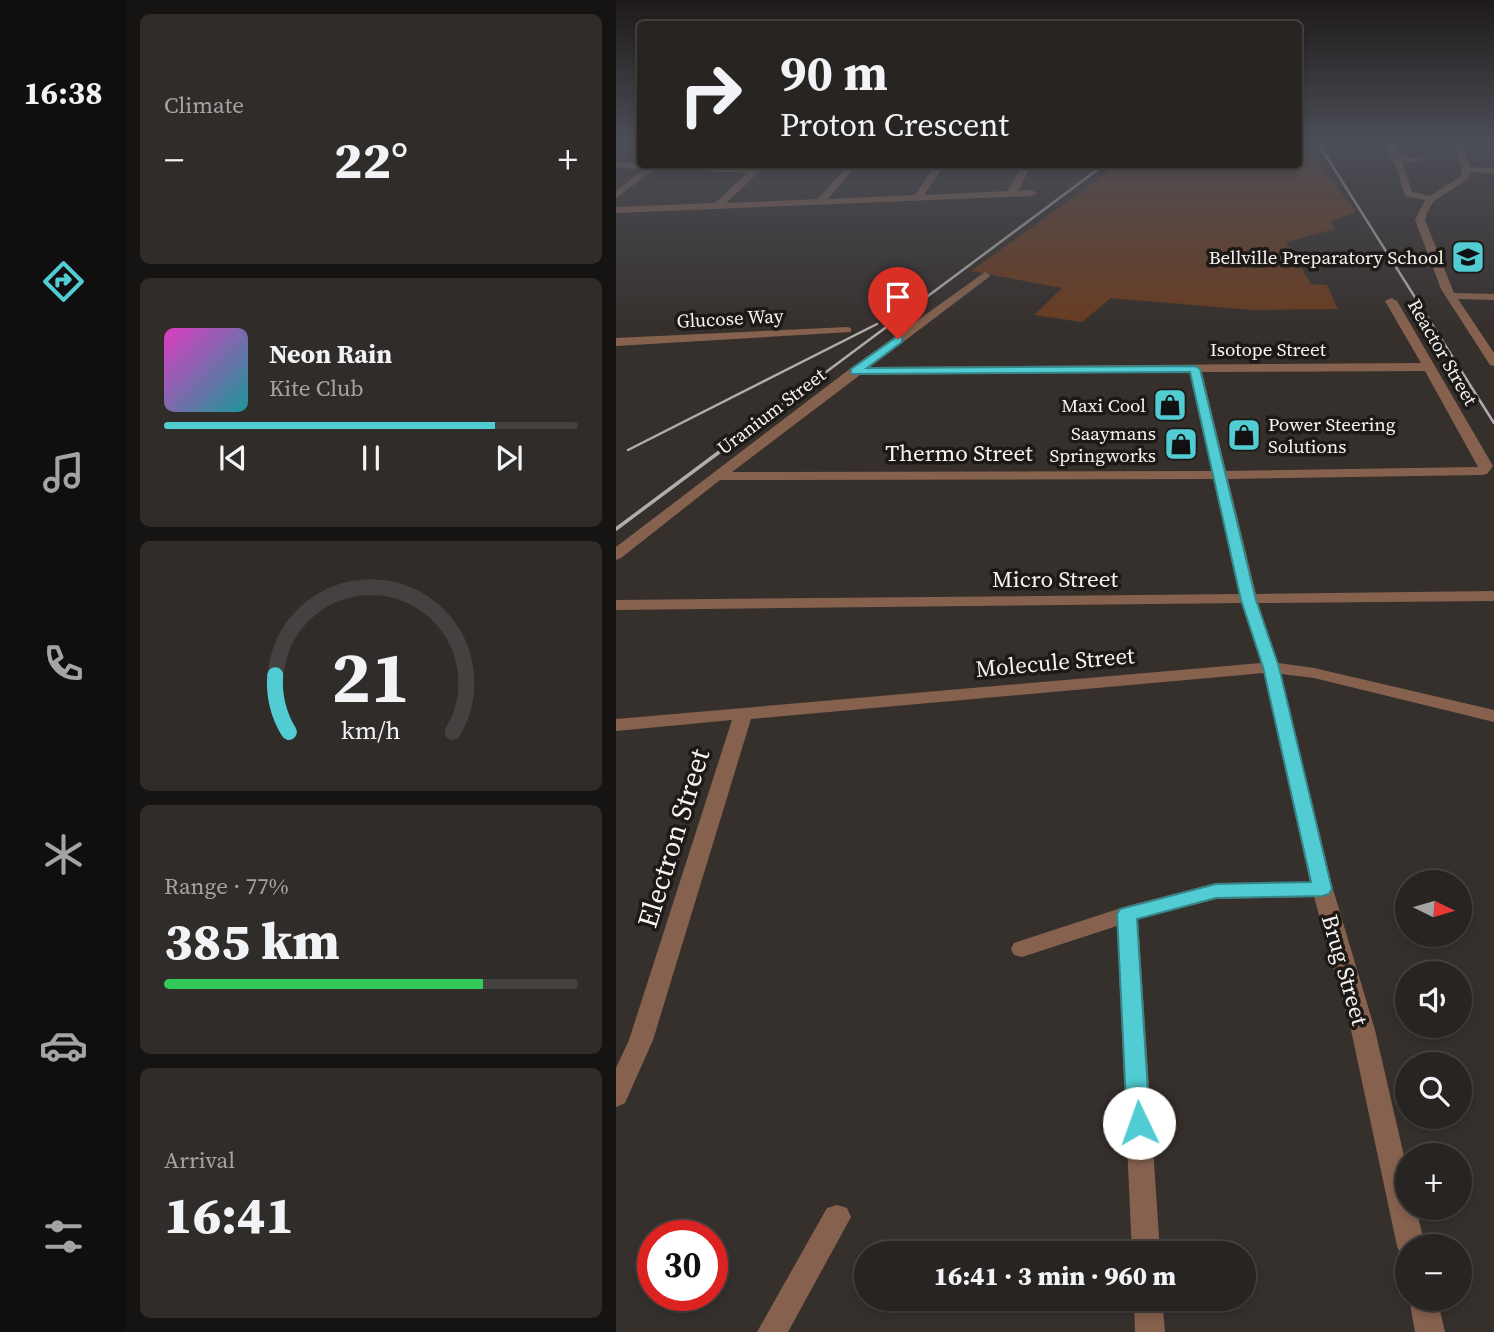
<!DOCTYPE html>
<meta charset="utf-8">
<style>
:root{--surface:#282422;--page:#302c2a;--text:#f1f3f6;--muted:#a5a4a5;--line:#444140;--accent:#51ccd3}
body{margin:0;font-family:"Source Serif 4",serif;background:var(--page);color:var(--text);height:100vh;display:flex;flex-direction:column;font-size:26px;white-space:nowrap}
*{box-sizing:border-box;margin:0}
p{font-size:23px;color:var(--muted)}
.icon{flex:none;width:38px;height:38px;fill:none;stroke:currentColor;stroke-width:2;stroke-linecap:round;stroke-linejoin:round}
.map{position:relative;flex:1;overflow:hidden}
.sheet{display:flex;flex-direction:column;gap:14px;padding:14px;background:#161413;width:490px}
.sheet>*{flex:none}
.guide{position:absolute;left:21px;top:21px;width:665px;height:147px;border-radius:7px;box-shadow:0 4px 10px #0003,0 0 0 2px var(--line);background:#282422;color:var(--text);overflow:hidden}
.needle{width:46px;rotate:95deg}
.controls{position:absolute;left:779px;top:870px;display:grid;gap:14px}
.controls a{display:grid;place-items:center;width:77px;height:77px;border-radius:50%;background:var(--surface);box-shadow:0 4px 10px #0003,0 0 0 2px var(--line);font-size:35px}
.speed{position:absolute;left:21px;top:1220px;display:flex;gap:14px;font-size:35px;font-weight:700;text-align:center}
.speed>*{display:grid;place-content:center;width:91px;height:91px;border-radius:50%;background:var(--surface);box-shadow:0 4px 10px #0003,0 0 0 2px var(--line);line-height:1}
.speed .limit{border:10px solid #d22;background:#fff;color:#111}
.pin{position:absolute;display:grid;place-items:center;width:60px;height:60px;color:#fff;margin:-72px -30px;border-radius:50% 50% 50% 0;rotate:-45deg;box-shadow:0 0 7px #0007}
.pin .icon{rotate:45deg}
.me{position:absolute;width:77px;margin:-38px;rotate:357deg;stroke-linejoin:round;filter:drop-shadow(0 0 5px #0008)}
.turn{display:flex;align-items:center;gap:24px;height:147px;padding:0 28px;font-size:32px}
.turn .icon{width:91px;height:91px;stroke-width:2.5}
.turn b{display:block;font-size:49px;line-height:60px}
.big{font-size:52px;font-weight:800;line-height:1.1}
.sheet .card{flex:1;display:flex;flex-direction:column;justify-content:center;gap:10px;min-width:0;padding:0 24px;border-radius:10px;background:var(--page)}
.sheet .dial{align-items:center;gap:0}
.dial svg{height:182px;overflow:visible;fill:none;stroke:var(--line);stroke-width:7;stroke-linecap:round;text-anchor:middle}
.dial text{fill:var(--text);stroke:none}
.song{display:flex;align-items:center;gap:21px}
.cover{width:84px;height:84px;border-radius:10px;background:linear-gradient(135deg,hsl(310 70% 55%),hsl(180 70% 35%))}
.played{height:7px;border-radius:4px;background:linear-gradient(90deg,var(--accent) 80%,var(--line) 80%)}
.keys{display:flex;justify-content:space-around;direction:ltr}
.heat{display:flex;justify-content:space-between;align-items:center;font-size:38px;direction:ltr}
.charge{height:10px;border-radius:5px;background:linear-gradient(90deg,#34c759 77%,var(--line) 0)}
.trip{position:absolute;left:238px;top:1241px;width:402px;height:70px;border-radius:35px;background:var(--surface);box-shadow:0 4px 10px #0003,0 0 0 2px var(--line);font-weight:800;line-height:70px;text-align:center}
main{display:flex;flex:1;min-height:0}
.tab-bar{display:flex;flex-direction:column;width:126px;justify-content:space-around;align-items:center;background:#100e0e;color:var(--muted)}
.tab-bar .icon{width:49px;height:49px}
.tab-bar .current{color:var(--accent)}
.tab-bar b{font-size:32px;color:var(--text)}
.map>svg:first-child{display:block}
.green{fill:#693c21}
.lines{fill:none;stroke-linecap:round;stroke-linejoin:round}
.minor{fill:#86624e;fill-rule:evenodd}
.rail-far1{stroke:#b2adab;stroke-width:2.5}
.rail{stroke:#b2adab;stroke-width:3.5}
.route{fill:#51ccd3;stroke:#358589;stroke-width:2}
.labels{text-anchor:middle;dominant-baseline:central;stroke-width:7;stroke-linejoin:round;paint-order:stroke}
.far-poi-label{font-size:19px;fill:#f7f3f1;stroke:#1c1917;text-anchor:end}
.far-street-label{font-size:19px;fill:#f7f3f1;stroke:#1c1917}
.street-label{font-size:23px;fill:#f7f3f1;stroke:#1c1917}
.near-street-label{font-size:28px;fill:#f7f3f1;stroke:#1c1917}
</style>
<main>
<nav class="tab-bar">
<b>16:38</b>
<svg class="icon current" aria-label="directions" viewBox="0 0 24 24"><path d="M12 3l9 9-9 9-9-9zM9 14v-3h6M13 9l2 2-2 2"/></svg>
<svg class="icon" aria-label="music" viewBox="0 0 24 24"><path d="M9 18V5l10-2v13"/><circle cx="6" cy="18" r="3"/><circle cx="16" cy="16" r="3"/></svg>
<svg class="icon" aria-label="phone" viewBox="0 0 24 24"><path d="M5 4h4l2 5-3 2q2 4 5 5l2-3 5 2v4C11 20 4 13 5 4z"/></svg>
<svg class="icon" aria-label="climate" viewBox="0 0 24 24"><path d="M12 3v18M4 7l16 10M4 17L20 7"/></svg>
<svg class="icon" aria-label="car" viewBox="0 0 24 24"><path d="M5 17H2v-5l4-1 3-4h7l3 4 3 1v5h-3M9 17h6M6 11h13"/><circle cx="7" cy="17" r="2"/><circle cx="17" cy="17" r="2"/></svg>
<svg class="icon" aria-label="filters" viewBox="0 0 24 24"><path d="M4 7h16M4 17h16"/><circle cx="9" cy="7" r="2"/><circle cx="15" cy="17" r="2"/></svg>
</nav>
<section class="sheet">
<div class="card"><p>Climate</p>
<div class="heat"><a>−</a><b class="big">22°</b><a>+</a></div>
</div>
<div class="card">
<div class="song"><i class="cover"></i><div><b>Neon Rain</b><p>Kite Club</p></div></div>
<div class="played"></div>
<div class="keys"><svg class="icon" aria-label="previous" viewBox="0 0 24 24"><path d="M18 5L8 12l10 7zM5 5v14"/></svg><svg class="icon" aria-label="pause" viewBox="0 0 24 24"><path d="M8 5v14M16 5v14"/></svg><svg class="icon" aria-label="next" viewBox="0 0 24 24"><path d="M6 5l10 7-10 7zM19 5v14"/></svg></div>
</div>
<div class="card dial"><svg viewBox="0 0 100 80">
<path d="M14 69A42 42 0 1 1 86 69"/>
<path d="M14 69A42 42 0 0 1 8 44" stroke="#51ccd3"/>
<text x="50" y="56" font-size="32" font-weight="700">21</text>
<text x="50" y="72" font-size="11">km/h</text>
</svg></div>
<div class="card"><p>Range · 77%</p><b class="big">385 km</b><div class="charge"></div></div>
<div class="card"><p>Arrival</p><b class="big">16:41</b></div>
</section>
<div class="map">
<svg width="878" height="1332" viewBox="0 0 878 1332">
<rect width="100%" height="100%" fill="#36302d"/>
<!-- green -->
<path class="green" d="M 683,143 L 686,143 L 740,212 L 714,221 L 719,229 L 670,242 L 695,284 L 711,285 L 722,309 L 636,310 L 495,298 L 466,322 L 418,315 L 446,288 L 355,271 L 502,165 L 682,164 Z"/>
<g class="lines">
<!-- minor -->
<path class="minor" d="M 768,143 L 805,143 L 801,145 L 777,145 L 783,156 L 808,159 L 804,162 L 786,161 L 796,192 L 814,196 L 845,176 L 846,169 L 837,143 L 845,143 L 854,167 L 878,168 L 878,174 L 854,172 L 852,179 L 818,201 L 811,212 L 809,220 L 838,293 L 878,294 L 878,300 L 842,299 L 878,353 L 878,366 L 874,365 L 825,289 L 799,220 L 809,200 L 789,196 L 781,168 Z
M 0,162 L 137,168 L 146,165 L 146,169 L 110,203 L 202,199 L 233,164 L 242,164 L 212,199 L 299,195 L 320,164 L 329,164 L 308,195 L 392,191 L 407,164 L 416,164 L 402,191 L 416,190 L 421,193 L 416,196 L 0,213 L 0,207 L 99,203 L 131,173 L 39,169 L 0,198 L 0,191 L 28,169 L 0,168 Z
M 369,272 L 374,275 L 373,277 L 254,367 L 805,363 L 769,301 L 775,298 L 781,301 L 877,466 L 871,474 L 866,475 L 612,479 L 640,594 L 878,591 L 878,601 L 642,603 L 662,663 L 698,668 L 878,710 L 878,722 L 698,678 L 665,674 L 717,889 L 759,1030 L 791,1169 L 791,1208 L 800,1208 L 809,1246 L 791,1246 L 791,1257 L 785,1255 L 781,1246 L 735,1030 L 698,897 L 600,899 L 522,919 L 544,1253 L 516,1253 L 501,926 L 406,957 L 398,955 L 395,949 L 398,943 L 511,906 L 600,883 L 694,882 L 648,673 L 135,719 L 37,1040 L 9,1103 L 0,1107 L 0,1068 L 13,1040 L 116,720 L 0,731 L 0,719 L 645,663 L 626,603 L 0,610 L 0,600 L 623,594 L 598,479 L 104,480 L 5,558 L 0,560 L 0,547 L 235,368 ZM 809,371 L 862,467 L 610,471 L 586,372 ZM 574,372 L 596,471 L 116,472 L 244,375 Z
M 231,327 L 235,328 L 235,332 L 0,346 L 0,338 Z
M 221,1205 L 231,1208 L 235,1217 L 172,1332 L 141,1332 L 211,1208 Z
M 518,1298 L 546,1298 L 549,1332 L 519,1332 Z
M 793,1298 L 821,1298 L 829,1332 L 799,1332 Z"/>
<!-- rail-far1 -->
<path class="rail-far1" d="M 702,143 L 878,423
M 12,450 L 261,324
M 104,451 L 489,164"/>
<!-- rail -->
<path class="rail" d="M 0,529 L 106,450"/>
</g>
<!-- sky -->
<linearGradient id="sky" x2="0" y2="1"><stop stop-color="#1e1a19"/><stop offset="0.43" stop-color="#4c4e57"/><stop offset="1" stop-color="#4c4e57" stop-opacity="0"/></linearGradient>
<rect width="878" height="329" fill="url(#sky)"/>
<!-- route -->
<path class="route" d="M 282,336 L 286,337 L 286,342 L 251,368 L 579,366 L 584,369 L 640,600 L 663,667 L 716,889 L 713,894 L 706,896 L 600,898 L 521,919 L 534,1123 L 531,1130 L 523,1133 L 514,1130 L 511,1123 L 501,914 L 504,909 L 600,884 L 695,882 L 647,667 L 625,600 L 574,372 L 235,374 L 235,369 Z"/>
<!-- icons -->
<defs>
<symbol id="school-square" viewBox="-11 -11 22 22"><rect x="-9" y="-9" width="18" height="18" rx="4" fill="#51ccd3" stroke="#1c1917"/><path d="M0-5L7-2L0 1L-7-2ZM-4 1L0 2.5L4 1V4Q0 6-4 4Z" fill="#111"/></symbol>
<symbol id="shop-square" viewBox="-11 -11 22 22"><rect x="-9" y="-9" width="18" height="18" rx="4" fill="#51ccd3" stroke="#1c1917"/><path d="M-5-2.5h2.3a2.7 3.5 0 0 1 5.4 0H5L5.5 6h-11ZM-1.5-2.5h3a1.5 2.3 0 0 0-3 0Z" fill="#111"/></symbol>
</defs>
<g fill-rule="evenodd">
<use href="#school-square" x="833" y="238" width="38" height="38"/>
<use href="#shop-square" x="535" y="386" width="38" height="38"/>
<use href="#shop-square" x="609" y="416" width="38" height="38"/>
<use href="#shop-square" x="546" y="425" width="38" height="38"/>
</g>
<g class="labels">
<!-- far-poi labels -->
<g class="far-poi-label">
<text x="828" y="257">Bellville Preparatory School</text>
<text x="530" y="405">Maxi Cool</text>
<text x="652" y="424" text-anchor="start">Power Steering<tspan x="652" dy="22">Solutions</tspan></text>
<text x="540" y="433">Saaymans<tspan x="540" dy="22">Springworks</tspan></text>
</g>
<!-- far-street labels -->
<g class="far-street-label">
<text transform="translate(114 318) rotate(-3)">Glucose Way</text>
<text x="652" y="349">Isotope Street</text>
<text transform="translate(827 352) rotate(60)">Reactor Street</text>
<text transform="translate(155 411) rotate(-37)">Uranium Street</text>
</g>
<!-- street labels -->
<g class="street-label">
<text x="343" y="453">Thermo Street</text>
<text x="439" y="579">Micro Street</text>
<text transform="translate(439 662) rotate(-5)">Molecule Street</text>
<text transform="translate(729 970) rotate(74)">Brug Street</text>
</g>
<!-- near-street labels -->
<g class="near-street-label">
<text transform="translate(57 838) rotate(-73)">Electron Street</text>
</g>
</g>
</svg>
<div class="controls">
<a><svg class="needle" viewBox="-14 -14 28 28"><path d="M0-13l5 13h-10z" fill="#e53935"/><path d="M0 13l5-13h-10z" fill="#a5a4a5"/></svg></a>
<a><svg class="icon" aria-label="sound" viewBox="0 0 24 24"><path d="M4 9h4l5-4v14l-5-4H4zM17 9q2 3 0 6"/></svg></a>
<a><svg class="icon" aria-label="search" viewBox="0 0 24 24"><circle cx="10" cy="10" r="6"/><path d="M15 15l6 6"/></svg></a>
<a>+</a>
<a>−</a>
</div>
<div class="speed"><div class="limit">30</div></div>
<div class="pin" style="left:282px;top:339px;background:#d93025"><svg class="icon" aria-label="arrive" viewBox="0 0 24 24"><path d="M6 21V4h12l-3 4 3 4H6"/></svg></div>
<svg class="me" style="left:523px;top:1123px" viewBox="-20 -20 40 40"><circle r="19" fill="#fff"/><path d="M0-13L10 11 0 6-10 11z" fill="#51ccd3"/></svg>
<div class="trip">16:41 · 3 min · 960 m</div>
<div class="guide">
<div class="turn"><svg class="icon" aria-label="right" viewBox="0 0 24 24"><path d="M7 20v-9h11M14 6l5 5-5 5"/></svg><div><b>90 m</b>Proton Crescent</div></div>
</div>
</div>
</main>
